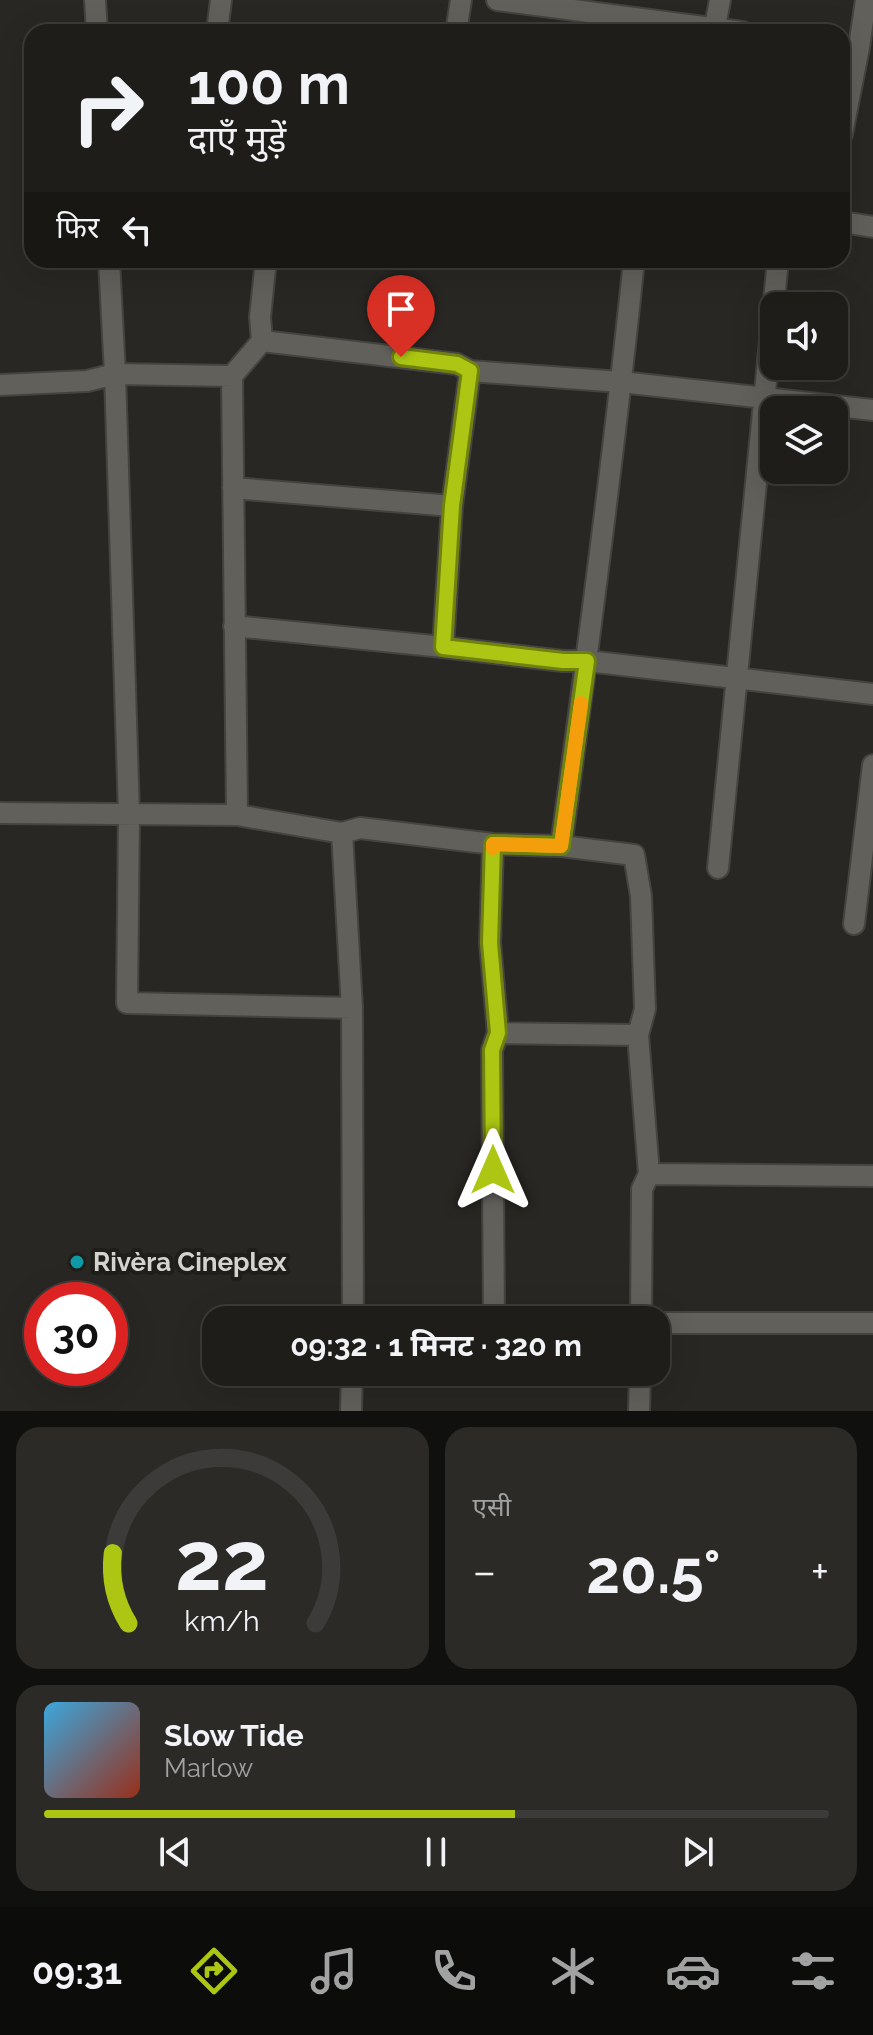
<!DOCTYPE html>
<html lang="hi">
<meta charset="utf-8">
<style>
:root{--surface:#1e1d1a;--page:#2b2a27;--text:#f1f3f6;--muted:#a1a2a2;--line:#3c3b39;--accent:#acc613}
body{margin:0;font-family:Raleway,"Noto Sans Devanagari",sans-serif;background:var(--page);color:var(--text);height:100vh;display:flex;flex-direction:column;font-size:30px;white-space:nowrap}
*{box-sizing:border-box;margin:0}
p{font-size:26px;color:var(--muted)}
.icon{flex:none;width:44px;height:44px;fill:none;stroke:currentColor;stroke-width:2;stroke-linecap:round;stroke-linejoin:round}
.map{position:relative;height:1411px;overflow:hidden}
.panel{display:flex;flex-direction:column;gap:16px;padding:16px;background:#10100e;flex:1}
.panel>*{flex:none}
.banner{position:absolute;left:24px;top:24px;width:826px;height:244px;border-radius:24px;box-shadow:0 8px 32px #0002,0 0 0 2px var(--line);background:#1e1d1a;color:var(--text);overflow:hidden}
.controls{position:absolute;left:760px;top:292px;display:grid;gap:16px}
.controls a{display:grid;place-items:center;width:88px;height:88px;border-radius:16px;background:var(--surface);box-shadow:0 8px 32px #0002,0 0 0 2px var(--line);font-size:40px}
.speed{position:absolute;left:24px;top:1282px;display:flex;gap:16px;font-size:40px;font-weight:700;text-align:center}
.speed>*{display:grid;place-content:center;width:104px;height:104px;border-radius:50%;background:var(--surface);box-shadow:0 8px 32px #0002,0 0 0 2px var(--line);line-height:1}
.speed .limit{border:12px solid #d22;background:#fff;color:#111}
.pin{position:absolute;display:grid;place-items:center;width:68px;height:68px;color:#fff;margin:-82px -34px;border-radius:50% 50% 50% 0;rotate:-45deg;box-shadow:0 0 8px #0007}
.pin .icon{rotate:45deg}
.me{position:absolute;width:88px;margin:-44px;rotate:0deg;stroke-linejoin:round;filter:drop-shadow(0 0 6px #0008)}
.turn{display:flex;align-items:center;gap:28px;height:168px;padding:0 32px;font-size:36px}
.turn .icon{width:104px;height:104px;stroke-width:2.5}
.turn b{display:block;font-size:56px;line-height:68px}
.then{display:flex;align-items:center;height:76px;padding:0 32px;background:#0003;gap:16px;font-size:30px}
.big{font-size:60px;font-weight:700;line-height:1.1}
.panel .card{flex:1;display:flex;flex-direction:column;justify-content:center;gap:12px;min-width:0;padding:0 28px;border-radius:24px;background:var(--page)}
.panel .dial{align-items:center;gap:0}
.dial svg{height:208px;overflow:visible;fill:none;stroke:var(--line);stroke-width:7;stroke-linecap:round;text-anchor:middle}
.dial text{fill:var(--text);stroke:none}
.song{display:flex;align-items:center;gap:24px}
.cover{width:96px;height:96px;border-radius:12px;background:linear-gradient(135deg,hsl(200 70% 55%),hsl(10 70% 35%))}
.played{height:8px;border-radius:4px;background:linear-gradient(90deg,var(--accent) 60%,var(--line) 60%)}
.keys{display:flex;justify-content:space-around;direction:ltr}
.heat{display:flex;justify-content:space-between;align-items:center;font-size:44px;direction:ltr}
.panel .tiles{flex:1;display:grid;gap:16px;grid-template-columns:1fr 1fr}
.card:last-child{grid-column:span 2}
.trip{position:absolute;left:202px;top:1306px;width:468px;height:80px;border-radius:24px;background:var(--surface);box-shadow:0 8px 32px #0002,0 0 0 2px var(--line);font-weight:700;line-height:80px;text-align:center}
.tab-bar{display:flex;height:128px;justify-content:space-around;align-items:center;background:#0c0c0a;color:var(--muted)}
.tab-bar .icon{width:56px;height:56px}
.tab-bar .active{color:var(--accent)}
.tab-bar b{font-size:36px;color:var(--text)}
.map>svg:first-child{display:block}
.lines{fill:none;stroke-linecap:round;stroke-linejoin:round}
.minor-casing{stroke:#44433f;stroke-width:24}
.minor{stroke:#62605b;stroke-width:20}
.route-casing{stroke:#70810c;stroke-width:20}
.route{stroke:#acc613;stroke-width:14}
.slow{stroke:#f59e0b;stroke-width:14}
.culture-dot{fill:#0f9aa8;stroke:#1f1e19;stroke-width:3}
.labels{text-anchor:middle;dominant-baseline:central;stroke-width:8;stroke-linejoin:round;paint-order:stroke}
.poi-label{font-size:26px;font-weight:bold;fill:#d4d3d0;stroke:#1f1e19;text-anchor:start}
</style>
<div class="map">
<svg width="873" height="1411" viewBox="0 0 873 1411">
<rect width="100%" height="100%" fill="#282723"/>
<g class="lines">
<defs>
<path id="minor" d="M 95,0 L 97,32
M 497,0 L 742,32
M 217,32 L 221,0
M 456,32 L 461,0
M 714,32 L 720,0
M 842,134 L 859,47 L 866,0
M 842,222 L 873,227
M 109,260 L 115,374 L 129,814 L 127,1003 L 352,1008
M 262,341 L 457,364 L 470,371 L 621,382 L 873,410
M 0,385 L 87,381 L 115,374 L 232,376
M 233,488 L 452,506
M 234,626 L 443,647 L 563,661 L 587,661 L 873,694
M 443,647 L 452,506 L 470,371
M 0,813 L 237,815 L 342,833 L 360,828 L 493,844 L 561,846 L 634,855 L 641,896 L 645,1009 L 638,1035 L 649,1174 L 642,1189 L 641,1320
M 237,815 L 232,376 L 262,341 L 260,317 L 266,260
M 342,833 L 352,1008 L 353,1320
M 493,844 L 490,943 L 498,1033 L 492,1050 L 494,1320
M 561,846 C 588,651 614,456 634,260
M 718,868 L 778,260
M 854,924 L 873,765
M 498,1033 L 638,1035
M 649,1174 L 873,1176
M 656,1323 L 873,1323
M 351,1411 L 352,1372
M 639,1411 L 640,1372"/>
</defs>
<!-- minor casing -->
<use href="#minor" class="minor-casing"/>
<!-- minor -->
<use href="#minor" class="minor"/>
</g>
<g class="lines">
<defs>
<path id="route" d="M 401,357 L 457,364 L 470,371 L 452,506 L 443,647 L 563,661 L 587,661 L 561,846 L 493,844 L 490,943 L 498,1033 L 492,1050 L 493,1170"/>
</defs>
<!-- route casing -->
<use href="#route" class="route-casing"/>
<!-- route -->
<use href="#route" class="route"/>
<!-- slow -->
<path class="slow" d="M 493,848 L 493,844 L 561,846 L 581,703"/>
</g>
<!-- markers -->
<circle class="culture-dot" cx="77" cy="1262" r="8"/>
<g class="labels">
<!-- poi labels -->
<g class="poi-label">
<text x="93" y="1262">Rivèra Cineplex</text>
</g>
</g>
</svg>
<div class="controls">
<a><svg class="icon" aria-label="sound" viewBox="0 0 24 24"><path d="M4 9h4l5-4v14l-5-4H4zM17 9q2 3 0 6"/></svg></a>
<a><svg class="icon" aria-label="layers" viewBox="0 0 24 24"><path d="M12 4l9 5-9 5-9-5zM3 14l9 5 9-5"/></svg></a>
</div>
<div class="speed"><div class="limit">30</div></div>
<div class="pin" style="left:401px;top:357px;background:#d93025"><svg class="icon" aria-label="arrive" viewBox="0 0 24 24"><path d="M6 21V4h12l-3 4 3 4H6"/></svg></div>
<svg class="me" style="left:493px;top:1170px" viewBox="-20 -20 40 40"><path d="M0-17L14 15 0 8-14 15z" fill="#acc613" stroke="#fff" stroke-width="4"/></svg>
<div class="trip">09:32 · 1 मिनट · 320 m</div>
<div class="banner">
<div class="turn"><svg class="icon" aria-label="right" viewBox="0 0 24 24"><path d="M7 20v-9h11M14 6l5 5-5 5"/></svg><div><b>100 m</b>दाएँ मुड़ें</div></div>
<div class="then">फिर<svg class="icon" aria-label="left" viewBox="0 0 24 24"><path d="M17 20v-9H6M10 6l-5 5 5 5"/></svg></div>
</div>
</div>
<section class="panel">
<div class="tiles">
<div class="card dial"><svg viewBox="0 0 100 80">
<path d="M14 69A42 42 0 1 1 86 69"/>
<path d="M14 69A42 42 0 0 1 8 42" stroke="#acc613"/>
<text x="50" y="56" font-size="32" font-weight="700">22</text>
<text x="50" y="72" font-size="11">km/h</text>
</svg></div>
<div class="card"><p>एसी</p>
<div class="heat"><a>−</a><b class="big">20.5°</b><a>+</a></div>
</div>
<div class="card">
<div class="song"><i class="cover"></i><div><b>Slow Tide</b><p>Marlow</p></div></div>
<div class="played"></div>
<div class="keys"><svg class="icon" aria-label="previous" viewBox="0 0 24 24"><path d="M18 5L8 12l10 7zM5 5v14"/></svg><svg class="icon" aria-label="pause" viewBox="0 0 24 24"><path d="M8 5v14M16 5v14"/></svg><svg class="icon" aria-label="next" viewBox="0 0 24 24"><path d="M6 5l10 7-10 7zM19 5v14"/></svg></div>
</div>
</div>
</section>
<nav class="tab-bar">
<b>09:31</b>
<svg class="icon active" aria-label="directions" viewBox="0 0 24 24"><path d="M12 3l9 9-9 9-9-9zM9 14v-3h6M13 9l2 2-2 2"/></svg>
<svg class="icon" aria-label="music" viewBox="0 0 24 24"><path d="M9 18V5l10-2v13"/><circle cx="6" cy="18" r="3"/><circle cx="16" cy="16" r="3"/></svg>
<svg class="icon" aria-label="phone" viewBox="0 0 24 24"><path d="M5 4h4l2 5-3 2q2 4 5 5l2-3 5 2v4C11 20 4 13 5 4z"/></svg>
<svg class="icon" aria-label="climate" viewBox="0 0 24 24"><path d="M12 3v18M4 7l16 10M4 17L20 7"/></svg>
<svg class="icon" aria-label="car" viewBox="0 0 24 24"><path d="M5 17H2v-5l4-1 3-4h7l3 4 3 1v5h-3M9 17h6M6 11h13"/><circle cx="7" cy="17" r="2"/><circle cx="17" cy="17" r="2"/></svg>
<svg class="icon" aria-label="filters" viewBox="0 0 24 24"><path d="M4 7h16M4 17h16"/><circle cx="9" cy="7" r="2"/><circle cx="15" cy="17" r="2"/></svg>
</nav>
